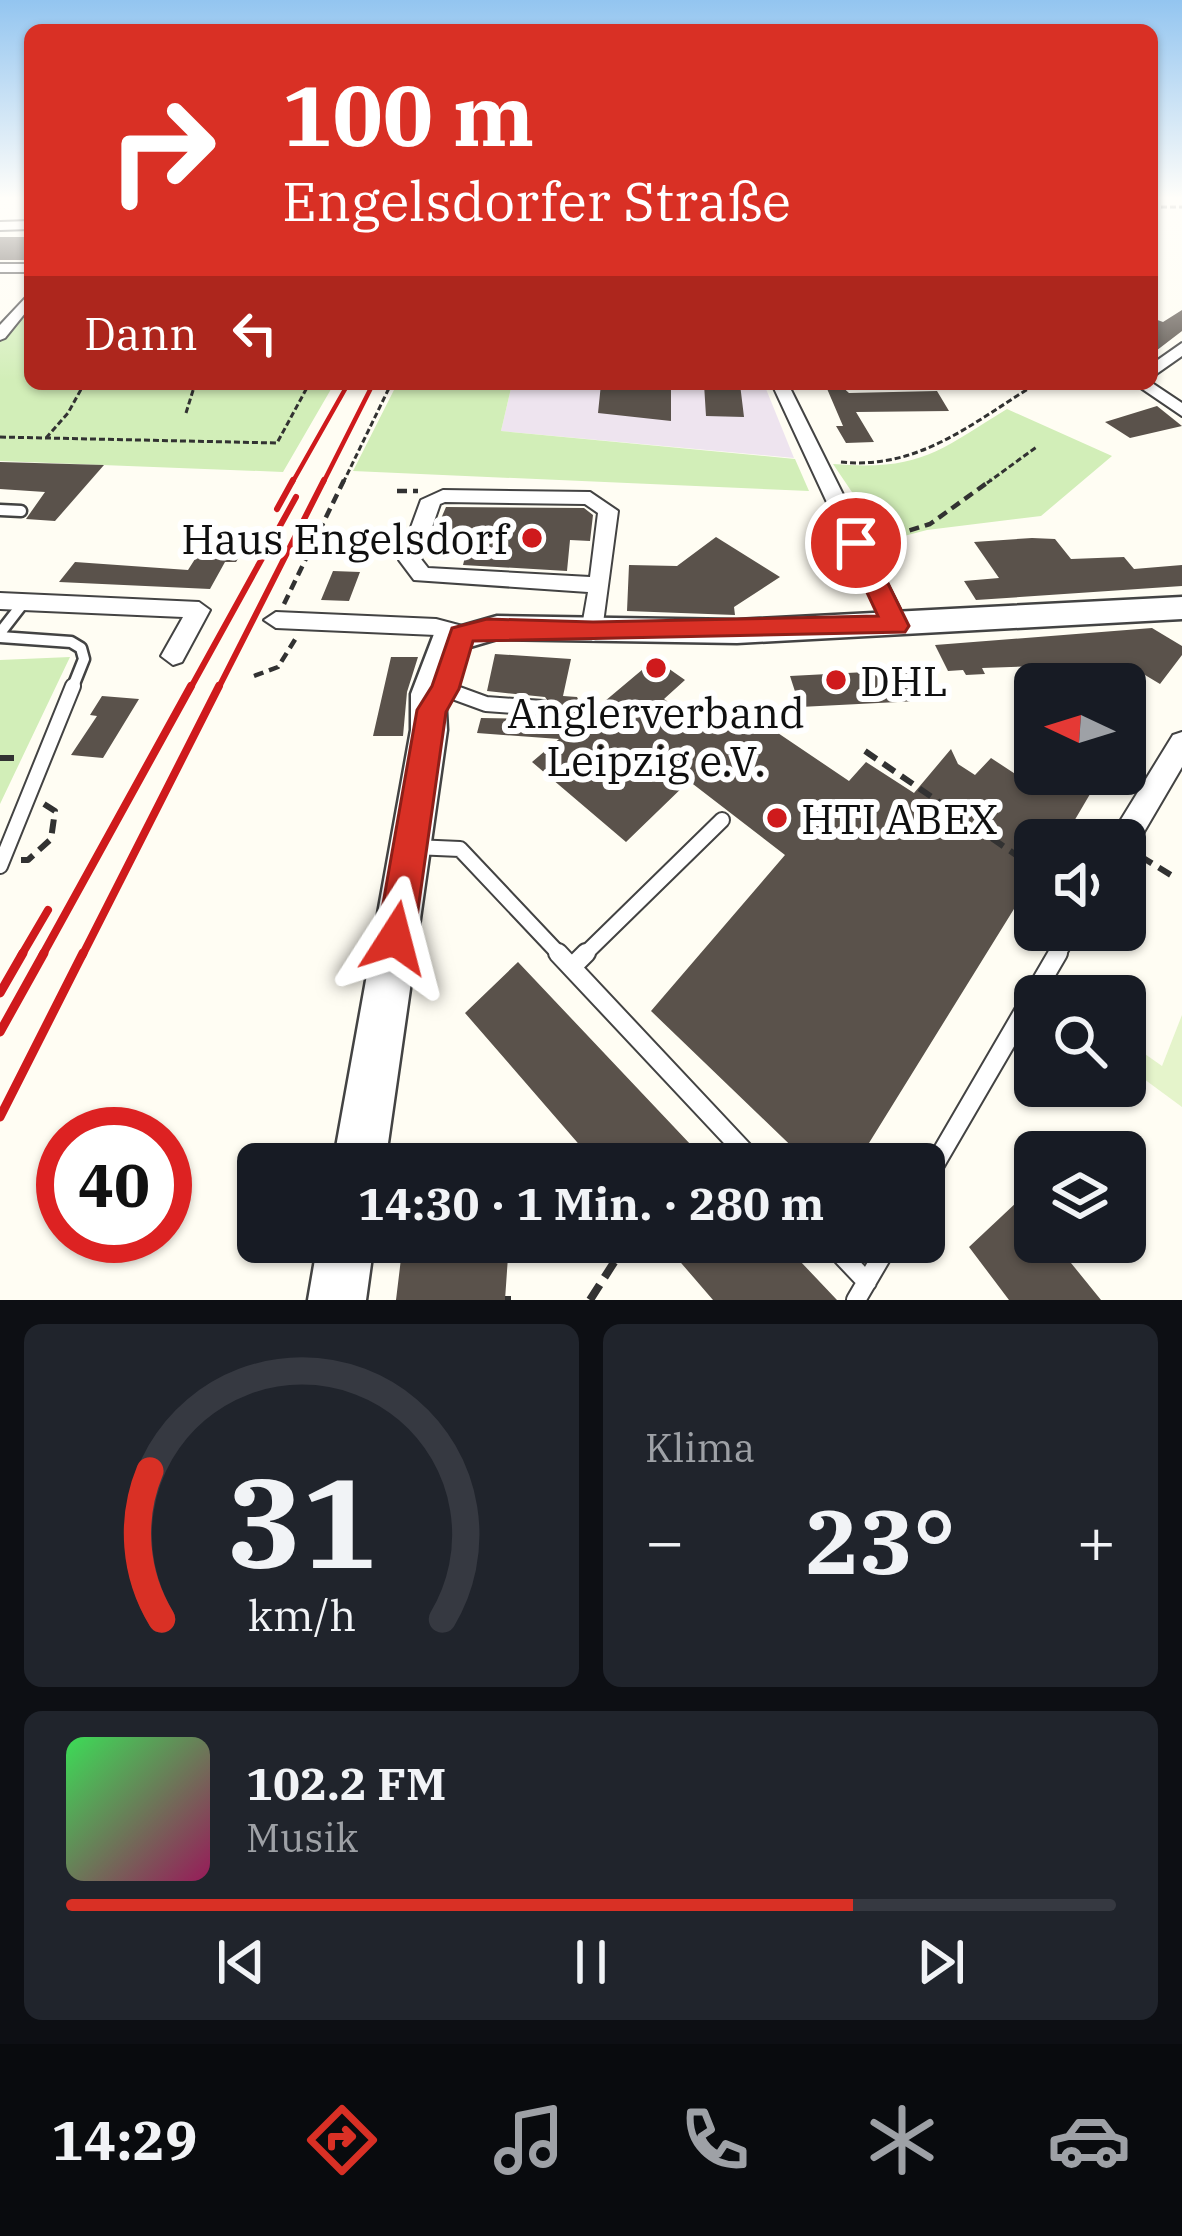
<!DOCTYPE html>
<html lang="de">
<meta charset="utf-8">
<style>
:root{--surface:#171b24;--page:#20242c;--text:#f1f3f6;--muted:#9ea1a6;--line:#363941;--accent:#d93025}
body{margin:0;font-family:"IBM Plex Serif",serif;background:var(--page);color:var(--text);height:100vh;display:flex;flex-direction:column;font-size:45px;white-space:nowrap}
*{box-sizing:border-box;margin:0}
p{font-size:39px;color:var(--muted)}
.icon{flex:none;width:66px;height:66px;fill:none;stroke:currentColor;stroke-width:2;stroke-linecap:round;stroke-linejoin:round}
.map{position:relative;height:1300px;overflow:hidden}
.sheet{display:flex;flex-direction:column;gap:24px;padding:24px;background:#0d0f14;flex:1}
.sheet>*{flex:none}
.top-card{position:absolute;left:24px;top:24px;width:1134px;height:366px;border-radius:18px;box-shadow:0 3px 9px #0004;background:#d93025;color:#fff;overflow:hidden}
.needle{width:78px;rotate:274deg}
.buttons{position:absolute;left:1014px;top:663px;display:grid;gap:24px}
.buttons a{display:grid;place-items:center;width:132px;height:132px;border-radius:18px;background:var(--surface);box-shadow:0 3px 9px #0004;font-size:60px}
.speed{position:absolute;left:36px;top:1107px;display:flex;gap:24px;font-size:60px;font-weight:700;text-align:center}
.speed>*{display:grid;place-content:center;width:156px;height:156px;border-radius:50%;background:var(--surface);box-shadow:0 3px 9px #0004;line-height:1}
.speed .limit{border:18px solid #d22;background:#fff;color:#111}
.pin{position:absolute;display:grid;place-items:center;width:102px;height:102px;color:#fff;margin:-51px;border:6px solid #fff;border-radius:50%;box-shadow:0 3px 12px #0007}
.me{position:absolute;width:132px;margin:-66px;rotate:9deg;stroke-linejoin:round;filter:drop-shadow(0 0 9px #0008)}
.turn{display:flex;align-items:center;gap:42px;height:252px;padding:0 60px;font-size:54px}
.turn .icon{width:156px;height:156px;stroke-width:2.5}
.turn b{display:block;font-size:84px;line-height:102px}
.then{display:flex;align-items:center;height:114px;padding:0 60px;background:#0003;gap:24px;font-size:45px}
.big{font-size:90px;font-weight:800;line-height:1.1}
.sheet .tile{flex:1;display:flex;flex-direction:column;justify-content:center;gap:18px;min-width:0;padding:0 42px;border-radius:18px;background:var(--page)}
.sheet .dial{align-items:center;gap:0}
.dial svg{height:312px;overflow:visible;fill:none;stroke:var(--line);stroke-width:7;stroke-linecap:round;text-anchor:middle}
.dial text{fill:var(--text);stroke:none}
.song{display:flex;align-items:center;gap:36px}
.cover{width:144px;height:144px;border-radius:18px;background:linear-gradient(135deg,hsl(130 70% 55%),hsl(330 70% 35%))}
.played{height:12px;border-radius:6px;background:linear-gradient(90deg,var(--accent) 75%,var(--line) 75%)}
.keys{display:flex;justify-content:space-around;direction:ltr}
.heat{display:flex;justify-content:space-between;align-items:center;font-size:66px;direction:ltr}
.sheet .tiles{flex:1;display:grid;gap:24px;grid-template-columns:1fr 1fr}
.tile:last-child{grid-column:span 2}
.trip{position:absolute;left:237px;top:1143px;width:708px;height:120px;border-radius:18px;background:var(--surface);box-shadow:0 3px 9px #0004;font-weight:800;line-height:120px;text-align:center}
.tab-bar{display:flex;height:192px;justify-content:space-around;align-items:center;background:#090b0e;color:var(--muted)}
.tab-bar .icon{width:84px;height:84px}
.tab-bar .current{color:var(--accent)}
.tab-bar b{font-size:54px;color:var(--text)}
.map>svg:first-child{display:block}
.industrial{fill:#eee4ef}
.green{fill:#d2eeb8}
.pitch{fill:#e5f4cb}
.building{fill:#5a524b}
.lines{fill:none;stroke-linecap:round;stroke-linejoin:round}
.service-far2-casing{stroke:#434343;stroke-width:15}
.service-far1-casing{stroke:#434343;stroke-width:18}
.service-casing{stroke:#434343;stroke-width:22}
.minor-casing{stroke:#434343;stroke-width:4}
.tertiary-casing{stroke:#434343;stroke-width:5}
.path-far3{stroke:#323232;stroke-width:3;stroke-dasharray:6 3;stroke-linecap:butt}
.path-far2{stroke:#323232;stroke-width:4.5;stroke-dasharray:10 6;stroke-linecap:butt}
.path-far1{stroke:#323232;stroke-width:6;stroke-dasharray:14 8;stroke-linecap:butt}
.path{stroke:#323232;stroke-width:8;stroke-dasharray:18 9;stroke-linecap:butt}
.service-far2{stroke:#fff;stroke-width:10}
.service-far1{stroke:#fff;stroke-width:14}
.service{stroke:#fff;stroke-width:18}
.minor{fill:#fff;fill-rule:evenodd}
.tertiary{fill:#fff;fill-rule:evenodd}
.rail-far3{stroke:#cf1a1c;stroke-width:4.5}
.rail-far2{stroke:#cf1a1c;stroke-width:6}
.rail-far1{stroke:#cf1a1c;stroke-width:8}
.rail{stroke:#cf1a1c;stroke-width:9}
.route{fill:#d93025;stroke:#8d1f18;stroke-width:3}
.poi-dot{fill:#cf1a1c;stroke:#fff;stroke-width:4.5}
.labels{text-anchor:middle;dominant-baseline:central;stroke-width:12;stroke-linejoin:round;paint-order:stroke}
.poi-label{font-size:42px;fill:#101010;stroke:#fff;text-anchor:start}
</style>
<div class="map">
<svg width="1182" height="1300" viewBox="0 0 1182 1300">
<rect width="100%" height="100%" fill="#fffdf3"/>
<!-- industrial -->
<path class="industrial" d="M 512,384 L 764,384 L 794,458 L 501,431 Z"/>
<!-- green -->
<path class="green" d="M 30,302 L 30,384 L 334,384 L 283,472 L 0,461 L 0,341 Z
M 397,384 L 512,384 L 501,431 L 795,459 L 809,491 L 353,471 Z
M 1007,409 L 1112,456 L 1041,516 L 927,530 L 885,541 L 833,464 C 920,471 937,452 1007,409 Z
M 70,657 L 0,804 L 0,660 Z"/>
<!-- pitch -->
<path class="pitch" d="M 1182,1015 L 1182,1107 L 1125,1065 L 1125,1040 L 1162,1066 Z"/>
<!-- building -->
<path class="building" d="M 0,237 L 30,237 L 30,260 L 0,260 Z
M 1182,310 L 1182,331 L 1152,354 L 1152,318 L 1163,322 Z
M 601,384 L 671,384 L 671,421 L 598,413 Z
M 704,384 L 740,384 L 744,417 L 706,416 Z
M 825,384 L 839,384 L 849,393 L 937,391 L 949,411 L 856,412 L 874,442 L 846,443 L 836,426 L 843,426 Z
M 1157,406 L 1182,426 L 1130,438 L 1105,422 Z
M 0,462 L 104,465 L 55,521 L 26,519 L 45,492 L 0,489 Z
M 446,507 L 584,508 L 593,515 L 590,541 L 570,540 L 567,571 L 463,565 L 470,537 L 434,535 Z
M 716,537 L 780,577 L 734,607 L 735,615 L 627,611 L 629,565 L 677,566 Z
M 1032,538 L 1055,539 L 1071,559 L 1124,557 L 1134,569 L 1182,565 L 1182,586 L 976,600 L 964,581 L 999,578 L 974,542 Z
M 214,542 L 247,544 L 236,562 L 225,562 L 210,589 L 59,582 L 75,562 L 188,570 L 202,548 L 210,549 Z
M 333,571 L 360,572 L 349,601 L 321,600 Z
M 1152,628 L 1182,646 L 1182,655 L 1160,684 L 1125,663 L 982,668 L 985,674 L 966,675 L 963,670 L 948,671 L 935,645 Z
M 495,654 L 571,659 L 563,696 L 577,697 L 586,717 L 655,659 L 685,680 L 664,699 L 710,732 L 738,706 L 849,781 L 866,762 L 914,793 L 951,749 L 958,764 L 975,775 L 991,758 L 1041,791 L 1053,774 L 1068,774 L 1093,789 L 1063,840 L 1035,840 L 1035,875 L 856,1164 L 810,1164 L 651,1011 L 785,855 L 689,781 L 626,842 L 532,762 L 559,739 L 477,733 L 481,718 L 543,719 L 554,710 L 545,697 L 487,691 Z
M 391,657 L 418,657 L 407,692 L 403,736 L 373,736 Z
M 923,669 L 937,700 L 800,707 L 790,676 Z
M 102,696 L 139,699 L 103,758 L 71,755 L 97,716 L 90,715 Z
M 518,962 L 709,1164 L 596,1164 L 465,1013 Z
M 1020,1199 L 1035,1218 L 1035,1242 L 1054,1242 L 1101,1300 L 1009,1300 L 969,1247 Z
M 403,1242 L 509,1242 L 505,1300 L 396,1300 Z
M 663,1242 L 782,1242 L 837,1300 L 713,1300 Z"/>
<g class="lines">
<defs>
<path id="service-far2" d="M 0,510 L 21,511
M 0,633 L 24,602
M 0,637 L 71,642 L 81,648 L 84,659 L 72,689"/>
<path id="service-far1" d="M 445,689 L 486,704 L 543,708
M 414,847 L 460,849 L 561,956
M 0,866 L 73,686
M 583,956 L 722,820
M 1057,956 L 1072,930"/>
<path id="service" d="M 558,953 L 756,1164
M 572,967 L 586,953
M 924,1183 L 1058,953
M 829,1242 L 867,1282
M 856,1300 L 890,1242"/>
<path id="minor" d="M 30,221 L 30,229 L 0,230 L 0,222 Z
M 0,264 L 30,264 L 30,272 L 0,272 Z
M 30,293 L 30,307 L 5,338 L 0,340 L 0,325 Z
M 1182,343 L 1182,356 L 1152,377 L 1152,364 Z
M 1152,383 L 1182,403 L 1182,416 L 1135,384 Z
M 772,384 L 788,384 L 908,625 L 904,631 L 888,631 L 884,625 Z
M 443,490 L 590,492 L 618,511 L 601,638 L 593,641 L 581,632 L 588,592 L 414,580 L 399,560 L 421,500 ZM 445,502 L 585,504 L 598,513 L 590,577 L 428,568 L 421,559 L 440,504 Z
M 0,593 L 199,602 L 210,610 L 182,662 L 173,665 L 161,656 L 183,617 L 0,609 Z
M 276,612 L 436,619 L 470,628 L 474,634 L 462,643 L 436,635 L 276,628 L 264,620 Z
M 1182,732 L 1182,767 L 1134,849 L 1125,853 L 1125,840 L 1109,840 L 1114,831 L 1173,735 Z"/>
<path id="tertiary" d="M 1182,597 L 1182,619 L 737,643 L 497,639 L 460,650 L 445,694 L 447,730 L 385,1164 L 333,1164 L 411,730 L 411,694 L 434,634 L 497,616 L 737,620 Z
M 318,1242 L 374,1242 L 366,1300 L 308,1300 Z"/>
</defs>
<!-- service-far2 casing -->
<use href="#service-far2" class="service-far2-casing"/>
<!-- service-far1 casing -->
<use href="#service-far1" class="service-far1-casing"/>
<!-- service casing -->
<use href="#service" class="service-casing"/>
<!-- minor casing -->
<use href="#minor" class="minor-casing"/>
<!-- tertiary casing -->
<use href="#tertiary" class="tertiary-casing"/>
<!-- path-far3 -->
<path class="path-far3" d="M 1152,207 L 1182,207
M 186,413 L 195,384
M 0,437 L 277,443 L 309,384
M 46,438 L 68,413 L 84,384
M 841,462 C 919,470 972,423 1036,384
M 343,483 L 391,384
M 987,483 L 1038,446"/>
<!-- path-far2 -->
<path class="path-far2" d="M 397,491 L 418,491
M 879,540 L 930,524 L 991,480
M 284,604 L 344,480
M 254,676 L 278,667 L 296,638"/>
<!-- path-far1 -->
<path class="path-far1" d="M 865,751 L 1035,868
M 0,758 L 16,758
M 1140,856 L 1174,877
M 21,860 L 28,860 L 51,839 L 55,811 L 44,804"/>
<!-- path -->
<path class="path" d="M 505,1300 L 511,1300
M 590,1300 L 627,1242"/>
<!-- service-far2 -->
<use href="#service-far2" class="service-far2"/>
<!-- service-far1 -->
<use href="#service-far1" class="service-far1"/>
<!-- service -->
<use href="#service" class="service"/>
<!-- minor -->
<use href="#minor" class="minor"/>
<!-- tertiary -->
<use href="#tertiary" class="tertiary"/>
<!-- rail-far3 -->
<path class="rail-far3" d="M 292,483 L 348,384
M 323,483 L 373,384"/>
<!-- rail-far2 -->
<path class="rail-far2" d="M 277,509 L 293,480
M 190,689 L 296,497
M 218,689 L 324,480"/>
<!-- rail-far1 -->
<path class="rail-far1" d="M 21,956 L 48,910
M 42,956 L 191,686
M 82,956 L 219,686"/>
<!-- rail -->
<path class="rail" d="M 0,993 L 23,953
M 0,1032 L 44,953
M 0,1117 L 83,953"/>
</g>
<!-- sky -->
<linearGradient id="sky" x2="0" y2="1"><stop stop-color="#93c5f0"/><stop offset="0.52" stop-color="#fffefa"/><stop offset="1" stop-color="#fffefa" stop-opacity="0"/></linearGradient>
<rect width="1182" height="381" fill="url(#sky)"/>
<!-- route -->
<path class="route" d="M 856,535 L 868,543 L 909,626 L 905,632 L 473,641 L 459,689 L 446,712 L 414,938 L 408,950 L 395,955 L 383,950 L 377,938 L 417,710 L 432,686 L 452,628 L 487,619 L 593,622 L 878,616 L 844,543 Z"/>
<!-- markers -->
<g class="poi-dot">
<circle cx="532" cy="538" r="12"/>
<circle cx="656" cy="668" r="12"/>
<circle cx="836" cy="680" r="12"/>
<circle cx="777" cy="818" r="12"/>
</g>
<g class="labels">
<!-- poi labels -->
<g class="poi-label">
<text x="508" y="538" text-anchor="end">Haus Engelsdorf</text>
<text x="860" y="680">DHL</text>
<text x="656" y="712" text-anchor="middle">Anglerverband<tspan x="656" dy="48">Leipzig e.V.</tspan></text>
<text x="801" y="818">HTI ABEX</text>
</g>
</g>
</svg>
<div class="buttons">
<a><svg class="needle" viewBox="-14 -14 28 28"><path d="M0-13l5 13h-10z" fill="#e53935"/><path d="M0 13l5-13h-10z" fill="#9ea1a6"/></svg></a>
<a><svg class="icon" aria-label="sound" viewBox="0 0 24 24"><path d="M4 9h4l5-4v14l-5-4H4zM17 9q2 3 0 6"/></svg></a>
<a><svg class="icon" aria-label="search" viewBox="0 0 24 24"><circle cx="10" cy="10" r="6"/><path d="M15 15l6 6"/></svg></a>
<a><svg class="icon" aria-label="layers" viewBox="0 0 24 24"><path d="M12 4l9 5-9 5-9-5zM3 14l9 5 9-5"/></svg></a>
</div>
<div class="speed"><div class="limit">40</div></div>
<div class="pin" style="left:856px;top:543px;background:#d93025"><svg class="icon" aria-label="arrive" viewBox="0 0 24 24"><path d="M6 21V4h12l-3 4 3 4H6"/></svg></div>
<svg class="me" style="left:395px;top:938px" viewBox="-20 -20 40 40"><path d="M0-17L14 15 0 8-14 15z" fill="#d93025" stroke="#fff" stroke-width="4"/></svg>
<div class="trip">14:30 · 1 Min. · 280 m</div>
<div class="top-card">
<div class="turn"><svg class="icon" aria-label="right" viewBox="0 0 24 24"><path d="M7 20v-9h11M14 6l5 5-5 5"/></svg><div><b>100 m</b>Engelsdorfer Straße</div></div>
<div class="then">Dann<svg class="icon" aria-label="left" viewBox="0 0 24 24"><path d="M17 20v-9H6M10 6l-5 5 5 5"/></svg></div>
</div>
</div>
<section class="sheet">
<div class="tiles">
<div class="tile dial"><svg viewBox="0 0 100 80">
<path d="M14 69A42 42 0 1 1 86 69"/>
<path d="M14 69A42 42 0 0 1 11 31" stroke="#d93025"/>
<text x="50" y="56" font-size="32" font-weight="700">31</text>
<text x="50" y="72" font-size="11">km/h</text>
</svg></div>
<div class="tile"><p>Klima</p>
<div class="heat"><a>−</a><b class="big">23°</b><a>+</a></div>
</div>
<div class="tile">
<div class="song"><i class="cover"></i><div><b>102.2 FM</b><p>Musik</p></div></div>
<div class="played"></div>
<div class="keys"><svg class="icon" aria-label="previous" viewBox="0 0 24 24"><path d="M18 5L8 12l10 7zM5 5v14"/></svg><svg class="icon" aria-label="pause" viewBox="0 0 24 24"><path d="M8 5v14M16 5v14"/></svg><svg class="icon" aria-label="next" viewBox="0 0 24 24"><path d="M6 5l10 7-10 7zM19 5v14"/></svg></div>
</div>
</div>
</section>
<nav class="tab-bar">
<b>14:29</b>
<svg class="icon current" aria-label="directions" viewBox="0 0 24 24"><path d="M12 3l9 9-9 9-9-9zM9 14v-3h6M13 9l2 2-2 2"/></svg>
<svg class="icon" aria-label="music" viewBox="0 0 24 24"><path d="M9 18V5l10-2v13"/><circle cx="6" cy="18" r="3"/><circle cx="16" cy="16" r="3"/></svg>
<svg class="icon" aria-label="phone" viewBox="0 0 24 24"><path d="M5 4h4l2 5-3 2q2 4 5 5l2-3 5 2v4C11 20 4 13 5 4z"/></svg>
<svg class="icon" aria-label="climate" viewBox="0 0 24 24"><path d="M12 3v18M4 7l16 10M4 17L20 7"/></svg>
<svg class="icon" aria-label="car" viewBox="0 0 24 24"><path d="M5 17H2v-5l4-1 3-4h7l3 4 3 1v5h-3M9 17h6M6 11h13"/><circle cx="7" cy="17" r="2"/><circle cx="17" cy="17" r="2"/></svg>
</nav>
